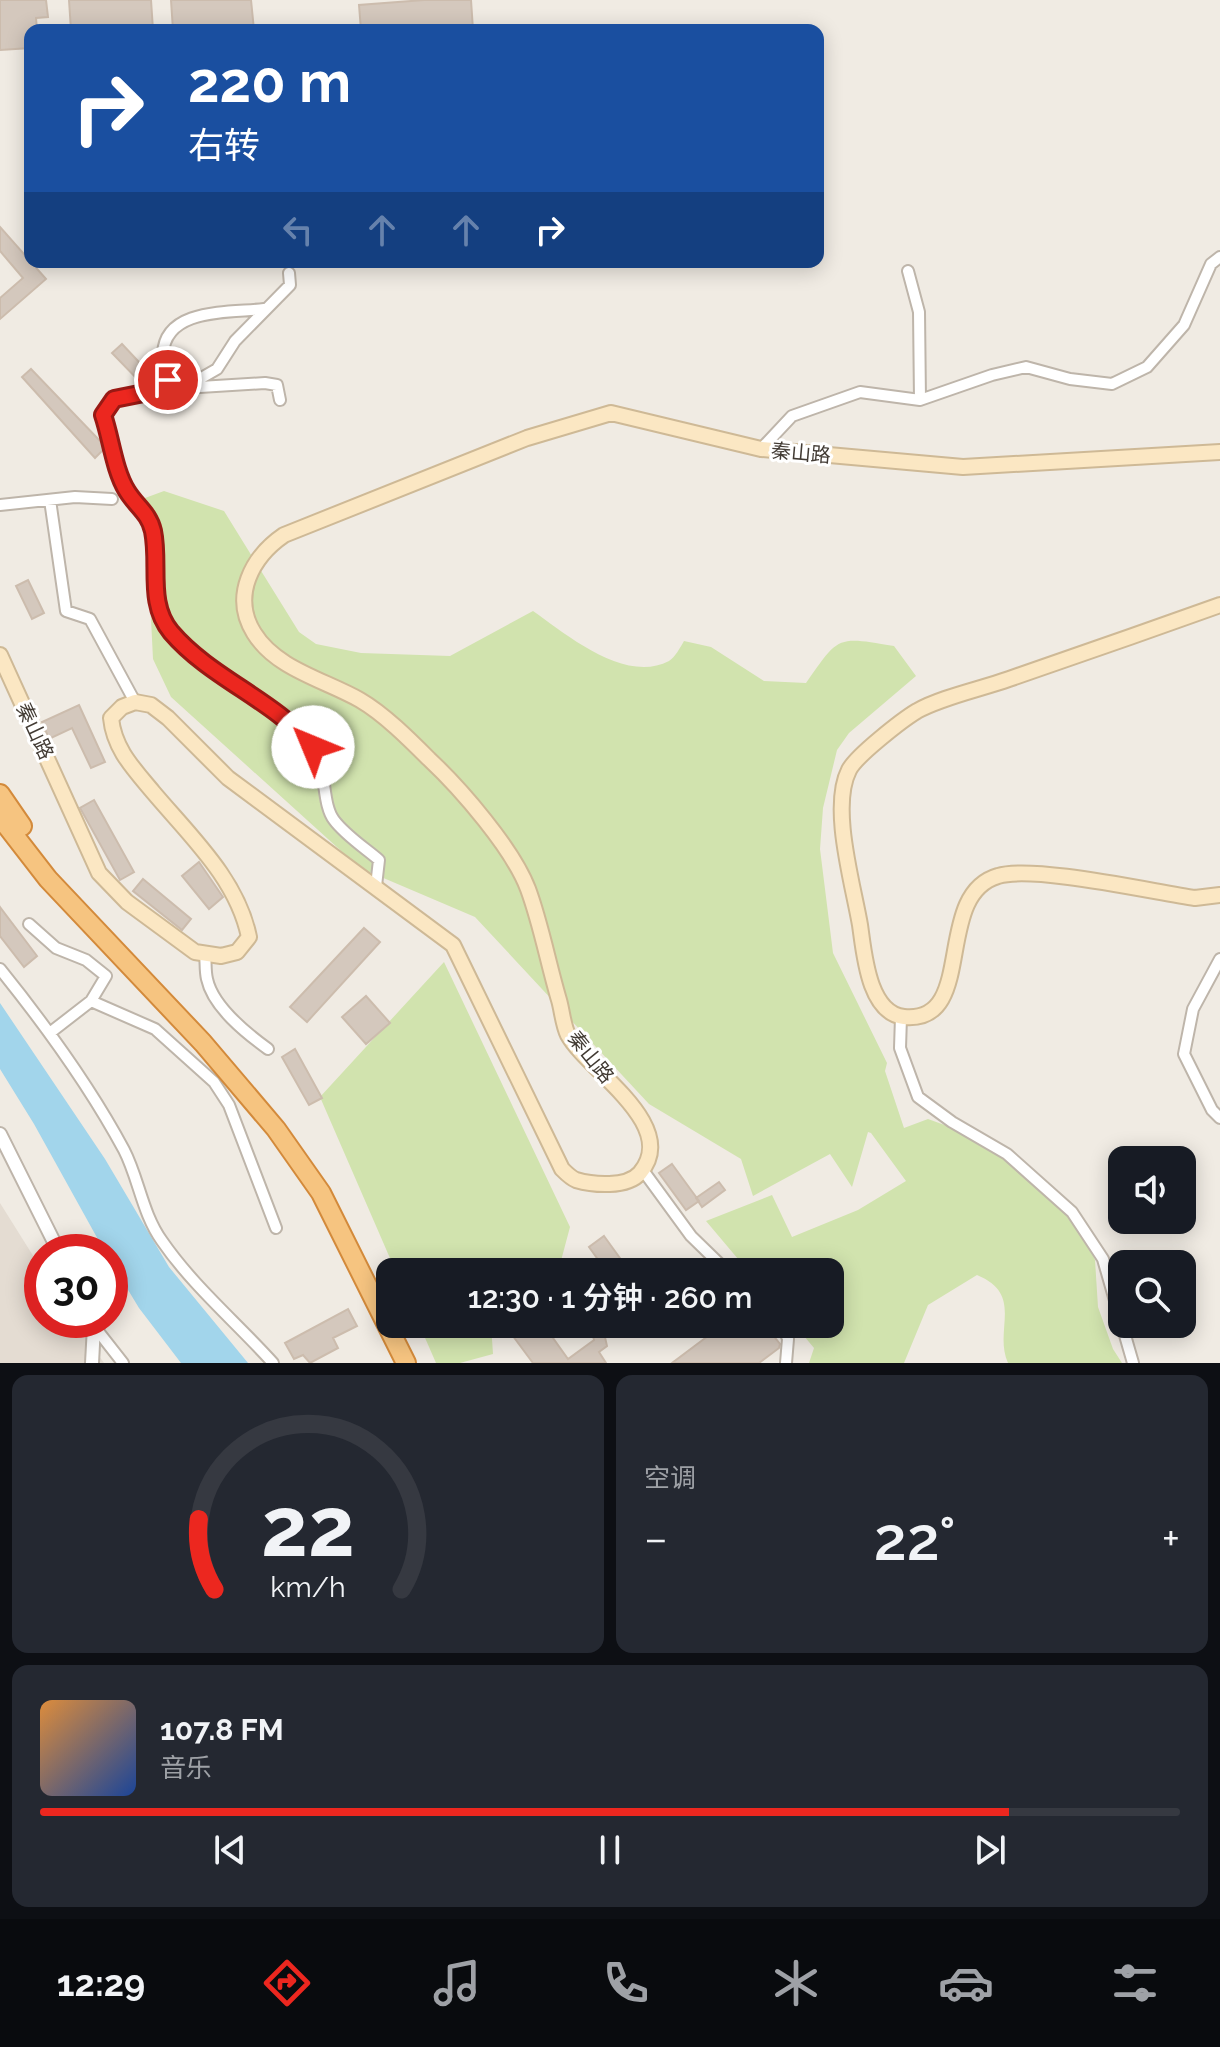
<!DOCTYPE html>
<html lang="zh">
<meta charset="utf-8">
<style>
:root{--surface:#171b24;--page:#242831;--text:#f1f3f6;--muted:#9ea1a6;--line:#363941;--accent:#ec271f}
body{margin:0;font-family:Raleway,"Noto Sans SC",sans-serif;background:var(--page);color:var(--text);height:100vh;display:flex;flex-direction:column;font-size:30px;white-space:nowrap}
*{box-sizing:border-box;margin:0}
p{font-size:26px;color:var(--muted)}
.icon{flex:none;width:44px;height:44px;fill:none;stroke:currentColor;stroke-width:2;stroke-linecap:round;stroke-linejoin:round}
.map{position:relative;height:1363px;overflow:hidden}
.side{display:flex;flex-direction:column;gap:12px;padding:12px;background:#0d0f14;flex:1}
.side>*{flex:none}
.hud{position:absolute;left:24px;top:24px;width:800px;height:244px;border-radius:16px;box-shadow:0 4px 20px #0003;background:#1a4fa0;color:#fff;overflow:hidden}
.controls{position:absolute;left:1108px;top:1146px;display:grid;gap:16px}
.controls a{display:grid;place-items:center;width:88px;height:88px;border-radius:16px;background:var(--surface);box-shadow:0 4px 20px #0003;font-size:40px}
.speed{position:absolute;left:24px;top:1234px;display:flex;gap:16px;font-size:40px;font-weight:700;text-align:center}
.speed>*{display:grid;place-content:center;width:104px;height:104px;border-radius:50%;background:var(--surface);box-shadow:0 4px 20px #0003;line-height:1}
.speed .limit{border:12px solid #d22;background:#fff;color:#111}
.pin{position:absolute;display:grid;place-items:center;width:68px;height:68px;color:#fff;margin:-34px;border:4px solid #fff;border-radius:50%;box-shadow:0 2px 8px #0007}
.me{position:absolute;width:88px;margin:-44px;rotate:315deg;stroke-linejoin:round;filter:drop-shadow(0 0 6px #0008)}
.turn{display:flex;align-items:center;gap:28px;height:168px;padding:0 32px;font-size:36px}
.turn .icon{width:104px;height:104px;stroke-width:2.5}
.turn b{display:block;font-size:56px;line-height:68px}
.lanes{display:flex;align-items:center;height:76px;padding:0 32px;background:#0003;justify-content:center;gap:40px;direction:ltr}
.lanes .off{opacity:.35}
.big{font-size:60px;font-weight:600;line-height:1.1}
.side .card{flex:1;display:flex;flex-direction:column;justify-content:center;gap:12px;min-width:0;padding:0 28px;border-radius:16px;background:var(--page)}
.side .dial{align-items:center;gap:0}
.dial svg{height:208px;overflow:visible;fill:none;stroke:var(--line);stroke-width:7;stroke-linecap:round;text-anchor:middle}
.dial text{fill:var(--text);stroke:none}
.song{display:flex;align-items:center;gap:24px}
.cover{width:96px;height:96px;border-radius:12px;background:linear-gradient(135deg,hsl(30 70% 55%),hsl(220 70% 35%))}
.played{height:8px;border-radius:4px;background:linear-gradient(90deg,var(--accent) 85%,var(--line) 85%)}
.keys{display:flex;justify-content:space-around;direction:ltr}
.heat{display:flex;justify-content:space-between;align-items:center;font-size:44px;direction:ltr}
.side .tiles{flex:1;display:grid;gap:12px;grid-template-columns:1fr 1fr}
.card:last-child{grid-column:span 2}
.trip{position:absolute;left:376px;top:1258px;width:468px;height:80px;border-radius:16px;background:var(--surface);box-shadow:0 4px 20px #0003;font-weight:600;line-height:80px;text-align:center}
.dock{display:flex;height:128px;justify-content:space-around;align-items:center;background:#090b0e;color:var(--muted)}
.dock .icon{width:56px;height:56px}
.dock .selected{color:var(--accent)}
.dock b{font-size:36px;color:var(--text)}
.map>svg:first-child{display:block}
.residential{fill:#e4dcd2}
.green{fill:#d1e3ae}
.water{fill:#a2d5eb}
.building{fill:#d4c8bd;stroke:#ccbcad;stroke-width:2}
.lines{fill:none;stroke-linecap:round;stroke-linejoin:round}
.minor-casing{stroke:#beb5aa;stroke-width:14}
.tertiary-casing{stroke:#beb5aa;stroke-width:16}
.secondary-casing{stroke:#ceb996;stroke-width:18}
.trunk-casing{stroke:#d38a3b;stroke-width:22}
.minor{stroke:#fff;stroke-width:10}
.tertiary{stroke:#fff;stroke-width:12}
.secondary{stroke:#fbe7c3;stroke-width:14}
.trunk{stroke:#f6c480;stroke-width:18}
.route-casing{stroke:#991914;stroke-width:20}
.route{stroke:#ec271f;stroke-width:14}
.labels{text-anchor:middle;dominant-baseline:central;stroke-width:6;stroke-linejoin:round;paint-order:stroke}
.street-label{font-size:20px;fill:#423b34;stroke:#fff}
</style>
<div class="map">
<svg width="1220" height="1363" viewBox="0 0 1220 1363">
<rect width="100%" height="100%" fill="#f0ebe3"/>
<!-- residential -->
<path class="residential" d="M 0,1203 L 42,1270 L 42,1320 L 74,1320 L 104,1363 L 0,1363 Z"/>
<!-- green -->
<path class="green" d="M 164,491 L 224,511 L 299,632 L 316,644 L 361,653 L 450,656 L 533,611 C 567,635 625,684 669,661 C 675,657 680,648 684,641 L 711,647 L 764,681 L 806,683 C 839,636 836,636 894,646 L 916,676 L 849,733 L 837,750 L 823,808 L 820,849 L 833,953 L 887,1063 L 885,1071 L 904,1128 L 928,1119 L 983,1139 L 1008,1155 L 1083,1233 L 1095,1260 L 1098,1307 L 1113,1349 L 1122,1363 L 1008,1363 C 993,1330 1025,1295 977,1275 L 928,1305 L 904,1363 L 809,1363 L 814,1348 L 794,1324 L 830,1324 L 830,1272 L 749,1272 L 706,1221 L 772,1195 L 792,1237 L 858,1210 L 906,1181 L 871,1133 L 868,1132 L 852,1187 L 830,1154 L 753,1196 L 741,1159 L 649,1104 L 475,917 L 360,868 L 171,697 L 153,659 L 145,498 Z
M 444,962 L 570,1227 L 558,1272 L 396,1272 L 320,1097 Z
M 419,1324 L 491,1324 L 493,1354 L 460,1363 L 436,1363 Z"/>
<!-- water -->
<path class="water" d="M 0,1003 L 105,1159 L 169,1267 L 248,1363 L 181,1363 L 139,1308 L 110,1260 L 110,1252 L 105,1252 L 34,1124 L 0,1069 Z"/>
<!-- building -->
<path class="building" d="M 0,0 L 46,0 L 48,17 L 36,18 L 37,30 L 30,30 L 30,48 L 0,50 Z
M 69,0 L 151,0 L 153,30 L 71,30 Z
M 171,0 L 251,0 L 254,30 L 173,30 Z
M 424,0 L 471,0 L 473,30 L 361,30 L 359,5 Z
M 0,227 L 46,279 L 0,319 L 0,298 L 23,278 L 0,251 Z
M 122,344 L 152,376 L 142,384 L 112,353 Z
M 31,369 L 102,443 L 103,450 L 95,458 L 22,377 Z
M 28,580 L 44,613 L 32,619 L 16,586 Z
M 79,705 L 105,762 L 91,768 L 72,728 L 49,739 L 42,722 Z
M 94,800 L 134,872 L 120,880 L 80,808 Z
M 199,862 L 223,897 L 209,909 L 182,876 Z
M 143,879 L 191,919 L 182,930 L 133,891 Z
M 0,907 L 37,956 L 24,967 L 0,936 Z
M 364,928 L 380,942 L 307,1022 L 290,1007 Z
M 366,996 L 390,1023 L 366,1044 L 342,1017 Z
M 295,1049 L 322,1098 L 309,1105 L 282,1057 Z
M 672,1164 L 699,1201 L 686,1210 L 659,1173 Z
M 719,1182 L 725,1190 L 702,1207 L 696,1198 Z
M 604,1236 L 630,1272 L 607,1272 L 589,1247 Z
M 348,1309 L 357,1326 L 333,1338 L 338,1348 L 310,1363 L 303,1355 L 294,1359 L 285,1343 Z
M 504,1324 L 543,1324 L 568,1359 L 594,1340 L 590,1324 L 602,1324 L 607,1346 L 599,1352 L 606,1363 L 533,1363 Z
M 724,1324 L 764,1324 L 780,1344 L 779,1348 L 759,1363 L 672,1363 Z"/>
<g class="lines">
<defs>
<path id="minor" d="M 908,271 L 919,312 L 920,400
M 264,309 C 231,313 165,307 163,354 C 163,362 166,372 168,380 L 184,388 L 265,383 L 277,385 L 280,400
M 168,380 L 154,391 L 114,399 L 103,415 C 110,438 114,470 126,491 C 137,508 151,514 153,536 C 157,568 149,604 170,631 C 206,678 279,699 311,745 C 328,768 321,803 334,820 C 345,835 365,848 379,860 L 376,886
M 184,388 L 217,369 L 235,341 L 290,285 L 289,273
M 761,449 L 792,416 L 860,392 L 920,400 L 992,375 L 1026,367 L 1070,379 L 1112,384 L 1147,367 L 1184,325 L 1211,264 L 1220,257
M 50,500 L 66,611 L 90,619 L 135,702
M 0,505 L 75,497 L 112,499
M 29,924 L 56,948 L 86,960 L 106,976 L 91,1001
M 205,954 C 206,962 205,971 207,979 C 213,1007 246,1033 268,1049
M 1220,959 L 1193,1009 L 1184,1054 L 1212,1110 L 1220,1118
M 0,969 C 46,1026 89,1085 124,1150 C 139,1179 142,1213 162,1241 C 193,1286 236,1322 273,1363
M 901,1017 L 900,1048 L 918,1097 L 952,1122 L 1007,1154 L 1072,1212 L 1103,1259 L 1133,1363
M 51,1032 L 91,1001 L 155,1029 L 214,1082 L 229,1105 L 276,1228
M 642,1169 L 691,1236 L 728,1272
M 782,1324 L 788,1339 L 786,1363
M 94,1326 L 123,1363"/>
<path id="tertiary" d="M 0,1134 L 59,1252
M 91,1320 L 94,1326 L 92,1363"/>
<path id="secondary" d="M 1220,605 C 1150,630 1079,655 1009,679 C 981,689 942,697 917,711 C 902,720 856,756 849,770 C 830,807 853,884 860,925 C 864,952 868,1013 904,1017 C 978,1024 932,895 998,876 C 1033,865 1153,892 1195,898 L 1220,895
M 0,655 L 99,873 L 127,902 L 195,952 L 221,956 L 237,952 L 249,937 C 237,879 191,837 153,792 C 134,769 114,749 111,718 L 122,707 L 135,702 L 151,705 L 168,718 L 228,778 L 453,945 L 562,1169 C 566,1173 571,1178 576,1180 C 593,1185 627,1188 640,1173 C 681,1125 587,1070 568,1035 C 563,1025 562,1010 559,1000 C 548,963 541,924 528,889 C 513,849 461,789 429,759 C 409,739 384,714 360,700 C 325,680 276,669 254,633 C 231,596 252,557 284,535 L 527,438 L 611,413 L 761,449 L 963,467 L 1220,452"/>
<path id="trunk" d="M 0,794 L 22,826
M 0,817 L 48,879 L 203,1043 L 276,1129 L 321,1193 L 406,1363"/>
</defs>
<!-- minor casing -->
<use href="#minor" class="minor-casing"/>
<!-- tertiary casing -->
<use href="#tertiary" class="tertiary-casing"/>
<!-- secondary casing -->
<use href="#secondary" class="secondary-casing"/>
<!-- trunk casing -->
<use href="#trunk" class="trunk-casing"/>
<!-- minor -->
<use href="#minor" class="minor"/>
<!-- tertiary -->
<use href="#tertiary" class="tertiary"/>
<!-- secondary -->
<use href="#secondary" class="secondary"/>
<!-- trunk -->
<use href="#trunk" class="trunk"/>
</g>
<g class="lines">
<defs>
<path id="route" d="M 168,380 L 154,391 L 114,399 L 103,415 C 111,438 114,470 127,491 C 136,506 149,513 153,531 C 160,565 147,603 171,632 C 211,679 275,700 313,747"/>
</defs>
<!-- route casing -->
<use href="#route" class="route-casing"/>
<!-- route -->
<use href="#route" class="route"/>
</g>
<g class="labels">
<!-- street labels -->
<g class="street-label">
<text transform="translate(801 453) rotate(5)">秦山路</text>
<text transform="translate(35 731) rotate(65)">秦山路</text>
<text transform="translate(591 1057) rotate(51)">秦山路</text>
</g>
</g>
</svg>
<div class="controls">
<a><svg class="icon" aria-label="sound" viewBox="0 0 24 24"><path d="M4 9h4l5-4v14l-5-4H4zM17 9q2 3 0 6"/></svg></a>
<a><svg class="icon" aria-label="search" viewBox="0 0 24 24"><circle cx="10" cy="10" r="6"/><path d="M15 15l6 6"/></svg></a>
</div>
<div class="speed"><div class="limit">30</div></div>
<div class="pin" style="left:168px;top:380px;background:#d93025"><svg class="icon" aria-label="arrive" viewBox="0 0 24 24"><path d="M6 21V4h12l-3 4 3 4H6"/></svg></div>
<svg class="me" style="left:313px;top:747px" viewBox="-20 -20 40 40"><circle r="19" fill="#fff"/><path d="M0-13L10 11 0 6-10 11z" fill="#ec271f"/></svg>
<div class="trip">12:30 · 1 分钟 · 260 m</div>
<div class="hud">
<div class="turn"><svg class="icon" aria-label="right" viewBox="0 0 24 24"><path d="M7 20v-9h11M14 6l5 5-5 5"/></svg><div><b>220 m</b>右转</div></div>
<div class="lanes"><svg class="icon off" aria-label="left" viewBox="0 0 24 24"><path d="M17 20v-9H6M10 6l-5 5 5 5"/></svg><svg class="icon off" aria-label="ahead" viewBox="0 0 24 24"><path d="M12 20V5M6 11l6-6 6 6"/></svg><svg class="icon off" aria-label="ahead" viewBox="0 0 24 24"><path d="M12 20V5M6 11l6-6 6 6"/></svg><svg class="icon" aria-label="right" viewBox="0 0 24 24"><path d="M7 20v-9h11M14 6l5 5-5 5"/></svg></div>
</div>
</div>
<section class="side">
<div class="tiles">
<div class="card dial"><svg viewBox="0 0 100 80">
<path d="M14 69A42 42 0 1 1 86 69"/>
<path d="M14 69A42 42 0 0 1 8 42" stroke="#ec271f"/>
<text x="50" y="56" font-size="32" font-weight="700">22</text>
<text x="50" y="72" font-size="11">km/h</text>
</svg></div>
<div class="card"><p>空调</p>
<div class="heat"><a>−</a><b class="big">22°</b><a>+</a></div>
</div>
<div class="card">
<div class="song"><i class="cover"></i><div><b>107.8 FM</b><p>音乐</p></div></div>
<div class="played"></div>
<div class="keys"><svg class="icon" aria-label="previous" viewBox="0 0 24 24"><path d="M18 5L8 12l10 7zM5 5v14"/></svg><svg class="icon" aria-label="pause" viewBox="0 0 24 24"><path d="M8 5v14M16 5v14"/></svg><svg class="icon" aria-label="next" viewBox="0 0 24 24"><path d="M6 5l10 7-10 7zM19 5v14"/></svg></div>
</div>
</div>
</section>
<nav class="dock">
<b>12:29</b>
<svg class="icon selected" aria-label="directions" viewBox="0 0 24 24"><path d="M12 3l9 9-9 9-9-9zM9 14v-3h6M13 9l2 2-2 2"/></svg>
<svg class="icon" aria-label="music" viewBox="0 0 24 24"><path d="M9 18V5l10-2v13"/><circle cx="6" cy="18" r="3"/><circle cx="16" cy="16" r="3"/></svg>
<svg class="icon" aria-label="phone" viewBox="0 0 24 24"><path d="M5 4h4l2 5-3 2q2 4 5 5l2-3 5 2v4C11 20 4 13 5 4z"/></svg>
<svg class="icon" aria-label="climate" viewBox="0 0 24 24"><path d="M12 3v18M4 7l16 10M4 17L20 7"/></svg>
<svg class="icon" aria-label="car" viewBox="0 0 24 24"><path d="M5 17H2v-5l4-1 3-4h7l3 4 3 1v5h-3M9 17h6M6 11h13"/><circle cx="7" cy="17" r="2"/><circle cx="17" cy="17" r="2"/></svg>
<svg class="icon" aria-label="filters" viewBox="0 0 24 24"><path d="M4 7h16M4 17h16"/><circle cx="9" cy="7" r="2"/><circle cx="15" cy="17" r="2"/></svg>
</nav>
